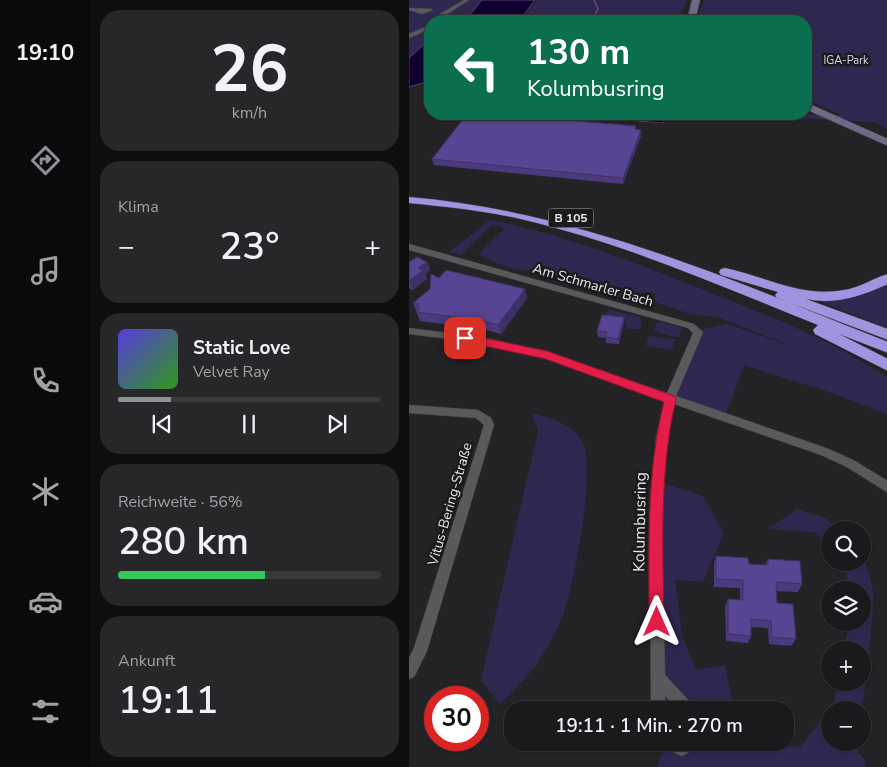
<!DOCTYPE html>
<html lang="de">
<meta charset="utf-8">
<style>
:root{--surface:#1a1a1c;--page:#272729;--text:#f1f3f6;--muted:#9fa1a3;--line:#38383b;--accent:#8c9099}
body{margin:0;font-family:"Nunito Sans",sans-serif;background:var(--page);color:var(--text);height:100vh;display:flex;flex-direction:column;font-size:19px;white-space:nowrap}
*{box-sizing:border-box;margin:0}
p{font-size:16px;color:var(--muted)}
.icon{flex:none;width:28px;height:28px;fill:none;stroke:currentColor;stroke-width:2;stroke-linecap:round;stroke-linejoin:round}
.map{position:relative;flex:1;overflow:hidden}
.details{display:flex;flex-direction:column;gap:10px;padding:10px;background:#0e0e0f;width:319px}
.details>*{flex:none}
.banner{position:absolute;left:15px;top:15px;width:388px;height:105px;border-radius:20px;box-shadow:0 1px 4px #0004,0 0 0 1px var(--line);background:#0b6e4f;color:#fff;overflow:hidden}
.controls{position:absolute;left:412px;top:521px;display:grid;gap:10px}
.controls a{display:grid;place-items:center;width:50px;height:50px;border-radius:50%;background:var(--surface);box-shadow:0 1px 4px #0004,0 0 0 1px var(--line);font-size:25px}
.speed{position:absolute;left:15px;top:686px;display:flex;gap:10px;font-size:25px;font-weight:700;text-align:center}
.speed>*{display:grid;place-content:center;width:65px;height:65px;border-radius:50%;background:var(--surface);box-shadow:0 1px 4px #0004,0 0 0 1px var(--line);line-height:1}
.speed .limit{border:8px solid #d22;background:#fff;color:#111}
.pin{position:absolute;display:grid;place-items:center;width:42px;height:42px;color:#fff;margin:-21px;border-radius:10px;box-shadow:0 2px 8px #0006}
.me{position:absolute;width:55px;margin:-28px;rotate:0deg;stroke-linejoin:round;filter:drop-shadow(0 0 4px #0008)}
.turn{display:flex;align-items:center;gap:18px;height:105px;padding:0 20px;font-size:22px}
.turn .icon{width:65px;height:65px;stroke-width:2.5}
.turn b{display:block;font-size:35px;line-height:42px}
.big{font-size:38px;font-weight:600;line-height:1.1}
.details .tile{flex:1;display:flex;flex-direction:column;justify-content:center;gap:8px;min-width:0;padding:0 18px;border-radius:20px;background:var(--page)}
.details .dial{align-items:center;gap:0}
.dial b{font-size:65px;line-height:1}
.song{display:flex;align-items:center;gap:15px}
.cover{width:60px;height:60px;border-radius:8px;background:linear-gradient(135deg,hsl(250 70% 55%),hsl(110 70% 35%))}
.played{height:5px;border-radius:2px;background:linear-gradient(90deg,var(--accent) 20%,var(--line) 20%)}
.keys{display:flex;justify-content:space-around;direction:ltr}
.heat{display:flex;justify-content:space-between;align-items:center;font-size:28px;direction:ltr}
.charge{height:8px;border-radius:4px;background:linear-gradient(90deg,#34c759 56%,var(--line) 0)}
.trip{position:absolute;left:95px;top:701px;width:290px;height:50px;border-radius:20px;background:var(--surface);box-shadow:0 1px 4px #0004,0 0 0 1px var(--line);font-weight:600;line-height:50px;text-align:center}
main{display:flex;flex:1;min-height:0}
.dock{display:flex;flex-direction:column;width:90px;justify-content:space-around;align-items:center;background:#0a0a0b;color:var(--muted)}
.dock .icon{width:35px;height:35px}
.dock .current{color:var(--accent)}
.dock b{font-size:22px;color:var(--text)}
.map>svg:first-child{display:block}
.green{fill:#302751}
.water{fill:#100031;stroke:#514668}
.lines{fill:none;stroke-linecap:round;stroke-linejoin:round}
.stream{stroke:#514668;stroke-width:2}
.street-casing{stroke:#424143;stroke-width:1}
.secondary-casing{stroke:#424143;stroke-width:1}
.highway-casing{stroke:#424143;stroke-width:1}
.street{fill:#59585b;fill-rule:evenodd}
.secondary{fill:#6e6a83;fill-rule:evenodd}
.highway{fill:#a093df;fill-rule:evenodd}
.wall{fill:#4b3a7e}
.shaded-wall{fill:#3d3066}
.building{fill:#574492;stroke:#3d3066}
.route{fill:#e11d48;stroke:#92132f}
.labels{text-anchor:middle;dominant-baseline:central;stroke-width:5;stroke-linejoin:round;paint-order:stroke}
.far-park-label{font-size:11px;fill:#dddaf1;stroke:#1a1a1c}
.shield{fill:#1a1a1c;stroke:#aaaaac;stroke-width:1}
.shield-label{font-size:12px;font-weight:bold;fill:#e8e8e9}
.street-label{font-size:14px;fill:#e8e8e9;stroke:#1a1a1c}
.near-street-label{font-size:16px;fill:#e8e8e9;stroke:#1a1a1c}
</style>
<main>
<nav class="dock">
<b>19:10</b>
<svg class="icon current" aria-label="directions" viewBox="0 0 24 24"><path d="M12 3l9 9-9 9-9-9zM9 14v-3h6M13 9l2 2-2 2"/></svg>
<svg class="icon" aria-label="music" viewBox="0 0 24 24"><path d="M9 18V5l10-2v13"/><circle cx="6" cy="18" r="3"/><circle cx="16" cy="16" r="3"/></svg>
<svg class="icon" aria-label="phone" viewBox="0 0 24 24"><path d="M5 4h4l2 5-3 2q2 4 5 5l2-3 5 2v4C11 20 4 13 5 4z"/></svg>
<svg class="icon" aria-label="climate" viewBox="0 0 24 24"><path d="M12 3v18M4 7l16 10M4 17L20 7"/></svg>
<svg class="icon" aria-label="car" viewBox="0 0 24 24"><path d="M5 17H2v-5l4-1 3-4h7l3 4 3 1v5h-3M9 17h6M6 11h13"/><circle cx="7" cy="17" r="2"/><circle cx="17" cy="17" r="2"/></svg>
<svg class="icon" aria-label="filters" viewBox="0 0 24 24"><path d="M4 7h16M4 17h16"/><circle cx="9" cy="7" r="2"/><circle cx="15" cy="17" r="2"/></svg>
</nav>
<section class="details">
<div class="tile dial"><b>26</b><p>km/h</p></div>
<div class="tile"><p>Klima</p>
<div class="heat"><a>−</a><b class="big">23°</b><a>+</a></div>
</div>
<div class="tile">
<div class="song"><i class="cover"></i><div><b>Static Love</b><p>Velvet Ray</p></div></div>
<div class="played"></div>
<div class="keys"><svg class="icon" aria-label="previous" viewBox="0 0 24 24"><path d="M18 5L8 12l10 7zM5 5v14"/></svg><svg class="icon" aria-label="pause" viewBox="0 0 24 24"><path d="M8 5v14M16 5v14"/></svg><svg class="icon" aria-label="next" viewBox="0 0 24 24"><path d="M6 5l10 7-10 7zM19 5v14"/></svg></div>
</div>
<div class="tile"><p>Reichweite · 56%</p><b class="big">280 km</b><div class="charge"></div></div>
<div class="tile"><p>Ankunft</p><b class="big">19:11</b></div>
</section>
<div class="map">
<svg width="479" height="767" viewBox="0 0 479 767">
<rect width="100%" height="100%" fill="#232325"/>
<!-- green -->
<path class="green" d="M 0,0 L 74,0 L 56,21 L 21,21 L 21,39 L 0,58 Z
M 128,0 L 278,0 L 268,21 L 107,21 L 117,15 Z
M 296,0 L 478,0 L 478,129 L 466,122 L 311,114 L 433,115 L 396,99 L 396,21 L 286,21 Z
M 81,220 C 154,234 221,261 290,288 C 355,314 419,338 478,377 L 478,414 L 420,392 L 335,365 L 317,414 L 267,397 L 291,330 L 318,324 L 385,347 L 308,317 L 281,314 L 246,302 L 245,293 L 238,292 L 207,296 L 135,275 L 126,268 C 112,275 83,262 70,254 L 96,228 L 84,224 L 52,255 L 40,252 Z
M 478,282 L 478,328 L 408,300 Z
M 201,310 L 231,317 L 233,326 L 230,329 L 217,329 L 217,322 L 196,320 L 196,314 Z
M 249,321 L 274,328 L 269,338 L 244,331 Z
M 240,336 L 266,339 L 263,350 L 237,346 Z
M 123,413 C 142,418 164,424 174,443 C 187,471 165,584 154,615 C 148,630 138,649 129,662 C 119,677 103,691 91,704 L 72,680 L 129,431 Z
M 250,482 L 294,496 L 315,533 L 294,582 L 266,580 L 273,635 L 287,670 L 316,665 L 325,710 L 249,710 Z
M 388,509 L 416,518 L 429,530 L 421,530 L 421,548 L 406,532 L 359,529 Z
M 454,558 L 462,580 L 465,599 L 455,696 L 451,710 L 421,710 L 421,742 L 443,743 L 456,761 L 457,767 L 248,767 L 257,743 L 343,742 L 391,747 L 424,706 L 429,683 L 454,682 L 454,650 L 435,650 L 440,623 L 454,622 L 454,590 L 441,590 L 434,563 L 454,562 Z"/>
<!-- water -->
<path class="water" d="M 73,0 L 126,0 L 114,16 L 105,21 L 56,21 Z
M 21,39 L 21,76 L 14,83 L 0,87 L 0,58 Z
M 218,114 L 257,115 L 254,123 L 216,120 Z"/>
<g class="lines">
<!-- stream -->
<path class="stream" d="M 183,21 L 189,9 L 185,0"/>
<defs>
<path id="street" d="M 55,0 L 60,0 L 35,16 L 30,21 L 25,21 L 31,14 Z
M 0,8 L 22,9 L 24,10 L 13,14 L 0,10 Z
M 21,25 L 21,29 L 0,38 L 0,34 Z
M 0,244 L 285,324 L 294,332 L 267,396 L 420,449 L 446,461 L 479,481 L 479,493 L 438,467 L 412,455 L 265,404 L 257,438 L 253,534 L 256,675 L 284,705 L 286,710 L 269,710 L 256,696 L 256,710 L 242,710 L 241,534 L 247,438 L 255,401 L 137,359 L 73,343 L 0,334 L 0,328 L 73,337 L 138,352 L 258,393 L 284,333 L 279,328 L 0,250 Z
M 0,405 L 69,410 L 82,418 L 85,425 L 18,651 L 5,677 L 0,679 L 0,658 L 5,648 L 75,425 L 67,418 L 0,413 Z
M 251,742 L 291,742 L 289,747 L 273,756 L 253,747 Z"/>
<path id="secondary" d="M 283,0 L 291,0 L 286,21 L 278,21 Z
M 396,102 L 479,139 L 479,146 L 396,109 Z"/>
<path id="highway" d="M 0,197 C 168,211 323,280 479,342 L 479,353 L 430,334 L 479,359 L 479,371 L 406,334 L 404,330 L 409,325 C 314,287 217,244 116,220 C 78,211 39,207 0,203 Z
M 316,268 C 355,276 394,298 435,290 C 451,288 464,278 479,274 L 479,284 C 452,296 426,305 397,299 L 479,329 L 479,340 L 368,298 L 366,295 L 369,292 L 312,275 L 310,272 L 312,269 Z"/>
</defs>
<!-- street casing -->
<use href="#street" class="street-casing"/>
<!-- secondary casing -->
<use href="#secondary" class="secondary-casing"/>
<!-- highway casing -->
<use href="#highway" class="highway-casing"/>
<!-- street -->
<use href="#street" class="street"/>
<!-- secondary -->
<use href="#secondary" class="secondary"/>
<!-- highway -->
<use href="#highway" class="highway"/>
</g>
<!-- wall -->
<path class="wall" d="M 102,114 L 117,114 L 113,116 L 232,130 L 232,136 L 214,184 L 25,165 L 23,159 L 103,115 Z
M 0,262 L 18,262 L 21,270 L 16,274 L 18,279 L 4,290 L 0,288 Z
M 30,278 L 118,298 L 92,334 L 74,329 L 11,321 L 4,303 L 21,289 Z
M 215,317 L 215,323 L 210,344 L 197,343 L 197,338 L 189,337 L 188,331 Z
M 307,556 L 340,564 L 356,565 L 359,559 L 393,584 L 389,592 L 367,591 L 368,603 L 387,639 L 382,646 L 360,644 L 359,628 L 342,627 L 342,636 L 339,643 L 317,641 L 316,607 L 319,599 L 331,600 L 331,588 L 305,587 L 305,564 Z"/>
<!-- shaded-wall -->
<path class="shaded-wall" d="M 105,114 L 117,114 L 106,119 Z
M 232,130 L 232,136 L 214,184 L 214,178 Z
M 18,262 L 21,270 L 16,274 L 18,279 L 4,290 L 0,281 L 9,268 Z
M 116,289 L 118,298 L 92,334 L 89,325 Z
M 215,317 L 215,323 L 210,344 L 209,339 Z"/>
<!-- building -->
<path class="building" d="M 58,114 L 88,114 L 227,126 L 226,129 L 232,130 L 214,178 L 23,159 Z
M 8,257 L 18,262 L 9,268 L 14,270 L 0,281 L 0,262 Z
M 37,270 L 116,289 L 89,325 L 71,320 L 7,312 L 11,308 L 8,307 L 10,304 L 4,303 L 21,289 L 22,274 L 30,278 Z
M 193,315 L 215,317 L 209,339 L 197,337 L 198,332 L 188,331 Z
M 307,556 L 339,558 L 340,564 L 359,565 L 359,559 L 391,561 L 393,584 L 367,582 L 368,603 L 384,604 L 387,639 L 363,637 L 362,621 L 342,619 L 342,636 L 319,634 L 319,599 L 334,600 L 334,580 L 307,579 Z"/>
<!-- route -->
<path class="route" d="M 56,334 L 138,351 L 265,396 L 267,399 C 250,472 254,547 255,622 L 253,627 L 248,629 L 242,627 L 240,622 C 240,548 237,473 255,402 L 137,359 L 52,341 L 52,335 Z"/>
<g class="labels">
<!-- far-park labels -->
<g class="far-park-label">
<text x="437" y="60">IGA-Park</text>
</g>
<!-- shield labels -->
<rect class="shield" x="139.5" y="208.5" width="45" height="19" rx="4"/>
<g class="shield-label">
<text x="162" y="218">B 105</text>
</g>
<!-- street labels -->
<g class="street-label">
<text transform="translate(184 285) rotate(16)">Am Schmarler Bach</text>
<text transform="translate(41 504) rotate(-74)">Vitus-Bering-Straße</text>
</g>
<!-- near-street labels -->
<g class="near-street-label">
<text transform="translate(231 522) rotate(-89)">Kolumbusring</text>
</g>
</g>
</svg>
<div class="controls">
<a><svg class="icon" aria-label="search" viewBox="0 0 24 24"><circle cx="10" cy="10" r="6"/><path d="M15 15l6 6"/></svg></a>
<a><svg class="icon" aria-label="layers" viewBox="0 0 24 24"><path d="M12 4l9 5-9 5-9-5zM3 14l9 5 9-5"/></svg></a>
<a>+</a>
<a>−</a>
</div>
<div class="speed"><div class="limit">30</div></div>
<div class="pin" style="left:56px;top:338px;background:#d93025"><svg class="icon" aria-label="arrive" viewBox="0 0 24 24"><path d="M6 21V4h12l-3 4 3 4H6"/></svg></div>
<svg class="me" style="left:248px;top:622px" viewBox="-20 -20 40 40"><path d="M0-17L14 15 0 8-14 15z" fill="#e11d48" stroke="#fff" stroke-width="4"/></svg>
<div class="trip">19:11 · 1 Min. · 270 m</div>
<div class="banner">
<div class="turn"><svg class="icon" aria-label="left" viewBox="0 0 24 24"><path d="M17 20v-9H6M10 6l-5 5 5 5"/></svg><div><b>130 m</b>Kolumbusring</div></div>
</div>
</div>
</main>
